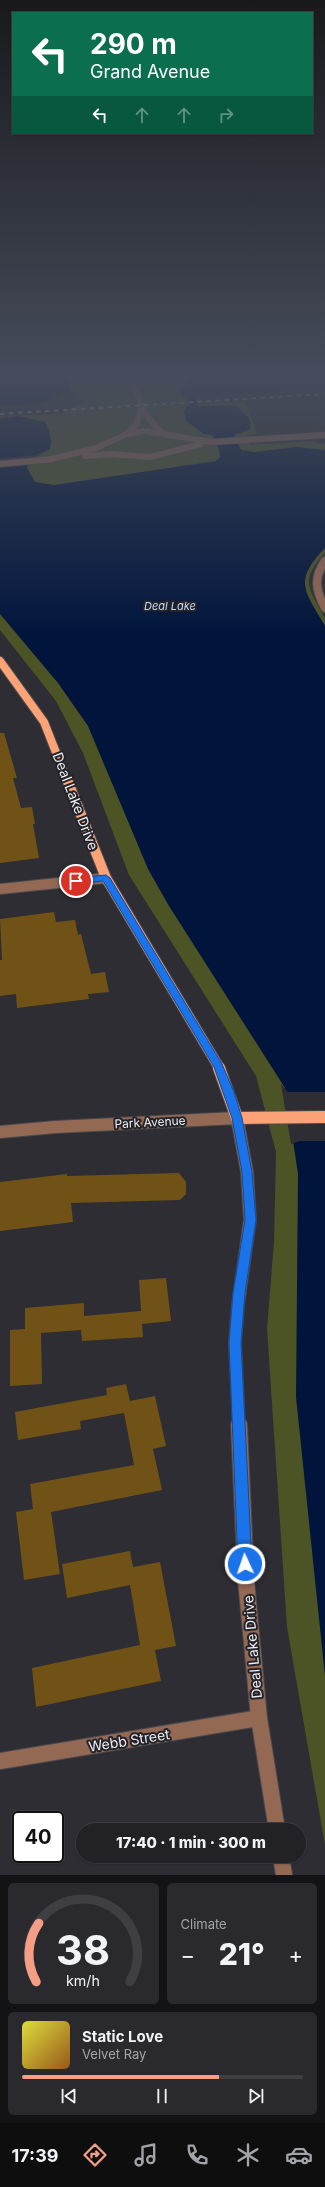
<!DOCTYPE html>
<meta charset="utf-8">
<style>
:root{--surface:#222226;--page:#2a2a2e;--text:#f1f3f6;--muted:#a2a4a7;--line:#3f3f43;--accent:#f49e86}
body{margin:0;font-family:Inter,sans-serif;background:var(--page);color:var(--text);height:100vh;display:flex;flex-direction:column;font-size:15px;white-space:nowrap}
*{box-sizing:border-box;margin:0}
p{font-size:13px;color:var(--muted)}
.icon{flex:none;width:22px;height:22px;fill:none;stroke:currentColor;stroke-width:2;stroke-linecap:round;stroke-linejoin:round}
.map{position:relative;height:1875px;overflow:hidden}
.drawer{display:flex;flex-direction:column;gap:8px;padding:8px;background:#131315;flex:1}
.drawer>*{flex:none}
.guide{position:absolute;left:12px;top:12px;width:301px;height:122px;border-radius:0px;box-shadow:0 1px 3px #0004,0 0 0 1px var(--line);background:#0b6e4f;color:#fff;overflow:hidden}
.speed{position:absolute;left:12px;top:1811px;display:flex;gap:8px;font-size:20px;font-weight:700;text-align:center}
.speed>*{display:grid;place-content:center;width:52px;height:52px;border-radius:50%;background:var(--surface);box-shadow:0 1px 3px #0004,0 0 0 1px var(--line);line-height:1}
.speed .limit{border:2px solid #111;border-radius:6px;background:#fff;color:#111}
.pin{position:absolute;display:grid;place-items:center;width:34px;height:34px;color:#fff;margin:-17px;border:2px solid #fff;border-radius:50%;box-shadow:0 1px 4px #0007}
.me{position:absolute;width:44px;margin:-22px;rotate:357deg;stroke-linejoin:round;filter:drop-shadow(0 0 3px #0008)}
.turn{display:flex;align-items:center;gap:14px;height:84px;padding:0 12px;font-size:18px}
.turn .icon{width:52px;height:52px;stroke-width:2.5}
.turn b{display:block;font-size:28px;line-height:34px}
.lanes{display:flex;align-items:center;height:38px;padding:0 12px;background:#0003;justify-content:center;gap:20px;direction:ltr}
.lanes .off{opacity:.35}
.big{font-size:30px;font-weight:800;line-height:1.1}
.drawer .widget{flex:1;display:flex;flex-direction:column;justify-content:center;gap:6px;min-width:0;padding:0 14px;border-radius:6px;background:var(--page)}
.drawer .dial{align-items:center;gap:0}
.dial svg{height:104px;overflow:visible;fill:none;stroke:var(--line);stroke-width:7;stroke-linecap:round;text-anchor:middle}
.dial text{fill:var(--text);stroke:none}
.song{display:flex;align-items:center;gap:12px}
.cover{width:48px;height:48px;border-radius:6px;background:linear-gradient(135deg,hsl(60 70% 55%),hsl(30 70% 35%))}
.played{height:4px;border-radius:2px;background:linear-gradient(90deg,var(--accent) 70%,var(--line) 70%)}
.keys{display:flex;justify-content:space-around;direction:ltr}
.heat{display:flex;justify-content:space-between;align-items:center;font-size:22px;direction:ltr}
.drawer .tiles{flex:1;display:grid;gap:8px;grid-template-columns:1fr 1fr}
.widget:last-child{grid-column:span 2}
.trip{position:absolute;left:76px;top:1823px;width:230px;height:40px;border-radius:20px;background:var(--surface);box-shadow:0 1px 3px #0004,0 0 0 1px var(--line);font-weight:800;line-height:40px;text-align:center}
.tab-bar{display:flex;height:64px;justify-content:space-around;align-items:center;background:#0e0e0f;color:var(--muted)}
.tab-bar .icon{width:28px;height:28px}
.tab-bar .selected{color:var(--accent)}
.tab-bar b{font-size:18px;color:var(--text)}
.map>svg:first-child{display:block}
.green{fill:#4c5425}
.water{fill:#00143c}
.pier{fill:#2d2d33}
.building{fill:#705217}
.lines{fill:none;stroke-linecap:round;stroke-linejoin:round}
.minor-far4-casing{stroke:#48484e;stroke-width:7}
.minor-far3-casing{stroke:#48484e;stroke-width:10}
.minor-far2-casing{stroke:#48484e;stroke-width:12}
.minor-far1-casing{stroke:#48484e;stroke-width:14}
.minor-casing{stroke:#48484e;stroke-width:18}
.major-far2-casing{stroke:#48484e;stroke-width:10}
.major-far1-casing{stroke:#48484e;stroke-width:12}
.major-casing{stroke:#48484e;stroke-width:14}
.minor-far4{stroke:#946954;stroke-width:6}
.minor-far3{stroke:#946954;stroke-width:8}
.minor-far2{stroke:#946954;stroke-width:10}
.minor-far1{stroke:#946954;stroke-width:12}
.minor{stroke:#946954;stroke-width:16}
.major-far2{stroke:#fba276;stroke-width:8}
.major-far1{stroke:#fba276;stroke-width:10}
.major{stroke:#fba276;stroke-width:12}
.rail{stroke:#adadb2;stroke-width:2;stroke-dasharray:4.5 4.5;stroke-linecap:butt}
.route{fill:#1a73e8;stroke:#114b97}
.labels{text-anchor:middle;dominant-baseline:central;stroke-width:4;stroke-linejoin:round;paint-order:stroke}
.far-water-label{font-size:11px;font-style:italic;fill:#c6d9f6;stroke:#232329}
.street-label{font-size:12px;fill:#ededf1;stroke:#232329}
.near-street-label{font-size:14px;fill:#ededf1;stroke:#232329}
</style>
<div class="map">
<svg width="325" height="1875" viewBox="0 0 325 1875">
<rect width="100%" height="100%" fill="#2d2d33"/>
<!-- green -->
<path class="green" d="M 67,375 L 193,375 L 181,393 L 183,399 L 201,404 L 245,401 L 257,434 L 247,435 L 251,445 L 308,441 L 325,444 L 325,553 C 299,580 309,589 325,618 L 325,1845 L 287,1627 L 267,1329 L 274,1242 L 276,1152 L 256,1076 L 129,875 L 83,753 L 56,701 L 0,630 L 0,416 L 60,414 L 84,401 L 70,391 Z"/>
<!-- water -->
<path class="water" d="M 0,375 L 67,375 L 70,391 L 38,404 L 0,406 Z
M 193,375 L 325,375 L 325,388 L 196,397 L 198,406 L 236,406 C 244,413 253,418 250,430 L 234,435 L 241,450 L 255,452 L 296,447 L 325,450 L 325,548 C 293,581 304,590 325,626 L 325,1676 L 296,1397 L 298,1174 L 285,1088 L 169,906 L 148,869 L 88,726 L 58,683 L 0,614 L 0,418 L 18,416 L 45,422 C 49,432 54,440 49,450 L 31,457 L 27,468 L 35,482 L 54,485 L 216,461 L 220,457 L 219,449 L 213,435 L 204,434 L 186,421 L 184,410 L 189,405 L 188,398 L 181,393 Z"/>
<!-- pier -->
<path class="pier" d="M 44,454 L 32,459 L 30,465 L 0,468 L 0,459 Z
M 281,1084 L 288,1092 L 325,1092 L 325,1141 L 300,1141 L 291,1144 Z"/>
<!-- building -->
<path class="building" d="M 0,733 L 4,733 L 17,778 L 13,778 L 21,808 L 32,807 L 35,824 L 33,824 L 39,858 L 0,863 Z
M 54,912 L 56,922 L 75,920 L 78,935 L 81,934 L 91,974 L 105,972 L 109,992 L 88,994 L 89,999 L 17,1008 L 16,994 L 0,996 L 0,960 L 2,960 L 0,919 Z
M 179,1173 L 186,1182 L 186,1194 L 180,1200 L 71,1203 L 73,1222 L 0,1231 L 0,1182 L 67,1174 L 67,1176 Z
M 166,1278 L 171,1321 L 142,1324 L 143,1337 L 82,1341 L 81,1330 L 41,1333 L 42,1384 L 10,1386 L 10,1330 L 25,1329 L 25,1308 L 84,1303 L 84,1316 L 141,1311 L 139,1280 Z
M 126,1384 L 130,1401 L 155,1396 L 166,1446 L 153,1449 L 162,1490 L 51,1512 L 60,1574 L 24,1580 L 16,1512 L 33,1509 L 30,1484 L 134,1465 L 124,1413 L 80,1421 L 81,1429 L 18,1440 L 15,1412 L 107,1395 L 106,1388 Z
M 130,1551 L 133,1567 L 160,1562 L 176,1646 L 155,1650 L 161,1681 L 36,1707 L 32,1668 L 140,1645 L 130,1585 L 67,1598 L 62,1564 Z"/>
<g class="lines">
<defs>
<path id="minor-far4" d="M 130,375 L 145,414 L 161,432
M 127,433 L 137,424 L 141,408
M 85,456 L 111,454 L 150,457 L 201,444
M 47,460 L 96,448 L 127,434 L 145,431 L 212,442 L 325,435
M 0,464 L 53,459"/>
<path id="minor-far3" d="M 325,561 C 313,578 316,591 325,608"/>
<path id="minor-far2" d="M 0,889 L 106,878"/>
<path id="minor-far1" d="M 0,1132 L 55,1127 L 237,1118 L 247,1172 L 250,1220 L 238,1304 L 235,1343 L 239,1426"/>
<path id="minor" d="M 239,1425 L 246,1580 L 259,1718 L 277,1830
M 0,1761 L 259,1718
M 281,1856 L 284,1875"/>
<path id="major-far2" d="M 0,661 L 44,722 L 68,783"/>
<path id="major-far1" d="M 68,782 L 106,878 L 220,1069"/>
<path id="major" d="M 219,1068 L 237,1118 L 325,1117"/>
</defs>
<!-- minor-far4 casing -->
<use href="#minor-far4" class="minor-far4-casing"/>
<!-- minor-far3 casing -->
<use href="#minor-far3" class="minor-far3-casing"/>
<!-- minor-far2 casing -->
<use href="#minor-far2" class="minor-far2-casing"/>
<!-- minor-far1 casing -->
<use href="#minor-far1" class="minor-far1-casing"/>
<!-- minor casing -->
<use href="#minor" class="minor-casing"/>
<!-- major-far2 casing -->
<use href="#major-far2" class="major-far2-casing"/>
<!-- major-far1 casing -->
<use href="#major-far1" class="major-far1-casing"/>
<!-- major casing -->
<use href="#major" class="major-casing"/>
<!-- minor-far4 -->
<use href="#minor-far4" class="minor-far4"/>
<!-- minor-far3 -->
<use href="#minor-far3" class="minor-far3"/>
<!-- minor-far2 -->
<use href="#minor-far2" class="minor-far2"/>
<!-- minor-far1 -->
<use href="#minor-far1" class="minor-far1"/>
<!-- minor -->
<use href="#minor" class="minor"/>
<!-- major-far2 -->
<use href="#major-far2" class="major-far2"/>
<!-- major-far1 -->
<use href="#major-far1" class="major-far1"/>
<!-- major -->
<use href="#major" class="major"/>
<!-- rail -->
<path class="rail" d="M 0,414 L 325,394"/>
</g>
<!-- sky -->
<linearGradient id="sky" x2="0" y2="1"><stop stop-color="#19191c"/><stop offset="0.59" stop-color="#464c5b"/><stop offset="1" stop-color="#464c5b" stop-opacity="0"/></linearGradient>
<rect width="325" height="638" fill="url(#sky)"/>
<!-- route -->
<path class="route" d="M 106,875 L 110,878 L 222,1064 L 234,1092 L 242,1118 L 252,1172 L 256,1220 L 245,1293 L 241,1343 L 252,1564 L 250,1569 L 245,1571 L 240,1569 L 238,1564 L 229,1343 L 233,1293 L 245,1220 L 242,1172 L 232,1118 L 214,1067 L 103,881 L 76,884 L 71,881 L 76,878 Z"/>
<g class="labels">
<!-- far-water labels -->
<g class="far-water-label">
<text x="170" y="606">Deal Lake</text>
</g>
<!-- street labels -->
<g class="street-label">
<text transform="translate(150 1122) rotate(-3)">Park Avenue</text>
</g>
<!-- near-street labels -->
<g class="near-street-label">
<text transform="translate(76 801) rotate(69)">Deal Lake Drive</text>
<text transform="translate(252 1647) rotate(-95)">Deal Lake Drive</text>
<text transform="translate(129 1740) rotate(-9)">Webb Street</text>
</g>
</g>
</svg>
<div class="speed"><div class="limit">40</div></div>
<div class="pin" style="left:76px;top:881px;background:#d93025"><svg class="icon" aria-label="arrive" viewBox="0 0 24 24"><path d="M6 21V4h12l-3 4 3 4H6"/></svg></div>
<svg class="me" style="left:245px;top:1564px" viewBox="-20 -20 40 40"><circle r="17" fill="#1a73e8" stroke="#fff" stroke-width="3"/><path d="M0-11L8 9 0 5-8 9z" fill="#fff"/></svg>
<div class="trip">17:40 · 1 min · 300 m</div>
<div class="guide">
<div class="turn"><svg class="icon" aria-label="left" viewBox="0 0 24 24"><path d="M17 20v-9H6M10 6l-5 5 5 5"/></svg><div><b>290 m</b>Grand Avenue</div></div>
<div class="lanes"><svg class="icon" aria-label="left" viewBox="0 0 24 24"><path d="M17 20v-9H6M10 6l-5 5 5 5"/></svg><svg class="icon off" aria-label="ahead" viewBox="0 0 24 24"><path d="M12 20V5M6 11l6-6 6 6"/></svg><svg class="icon off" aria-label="ahead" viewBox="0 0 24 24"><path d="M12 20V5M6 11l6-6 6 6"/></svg><svg class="icon off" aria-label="right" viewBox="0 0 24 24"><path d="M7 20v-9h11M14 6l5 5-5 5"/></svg></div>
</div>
</div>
<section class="drawer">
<div class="tiles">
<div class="widget dial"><svg viewBox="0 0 100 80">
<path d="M14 69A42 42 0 1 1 86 69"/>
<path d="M14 69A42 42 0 0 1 16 24" stroke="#f49e86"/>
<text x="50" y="56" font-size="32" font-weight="700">38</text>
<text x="50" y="72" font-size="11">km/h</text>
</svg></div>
<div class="widget"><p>Climate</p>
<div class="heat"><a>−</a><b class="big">21°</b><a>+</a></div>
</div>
<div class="widget">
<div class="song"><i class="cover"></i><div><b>Static Love</b><p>Velvet Ray</p></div></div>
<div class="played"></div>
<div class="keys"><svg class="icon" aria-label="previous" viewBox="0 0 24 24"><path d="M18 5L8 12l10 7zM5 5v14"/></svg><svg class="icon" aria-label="pause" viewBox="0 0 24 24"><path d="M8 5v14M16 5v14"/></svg><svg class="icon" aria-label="next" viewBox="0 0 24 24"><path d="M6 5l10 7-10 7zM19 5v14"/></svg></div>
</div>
</div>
</section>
<nav class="tab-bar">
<b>17:39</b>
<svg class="icon selected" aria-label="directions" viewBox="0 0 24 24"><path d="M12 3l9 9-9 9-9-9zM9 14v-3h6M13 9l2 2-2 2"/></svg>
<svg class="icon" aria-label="music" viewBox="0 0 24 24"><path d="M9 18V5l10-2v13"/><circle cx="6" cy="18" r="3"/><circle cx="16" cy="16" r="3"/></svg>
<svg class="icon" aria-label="phone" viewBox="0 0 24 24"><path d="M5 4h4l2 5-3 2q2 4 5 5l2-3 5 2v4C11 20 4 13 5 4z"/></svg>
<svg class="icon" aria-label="climate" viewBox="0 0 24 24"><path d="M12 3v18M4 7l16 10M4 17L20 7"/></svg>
<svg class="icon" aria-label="car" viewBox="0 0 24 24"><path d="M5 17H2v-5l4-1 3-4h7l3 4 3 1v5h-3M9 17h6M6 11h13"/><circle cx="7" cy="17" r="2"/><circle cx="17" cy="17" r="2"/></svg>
</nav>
